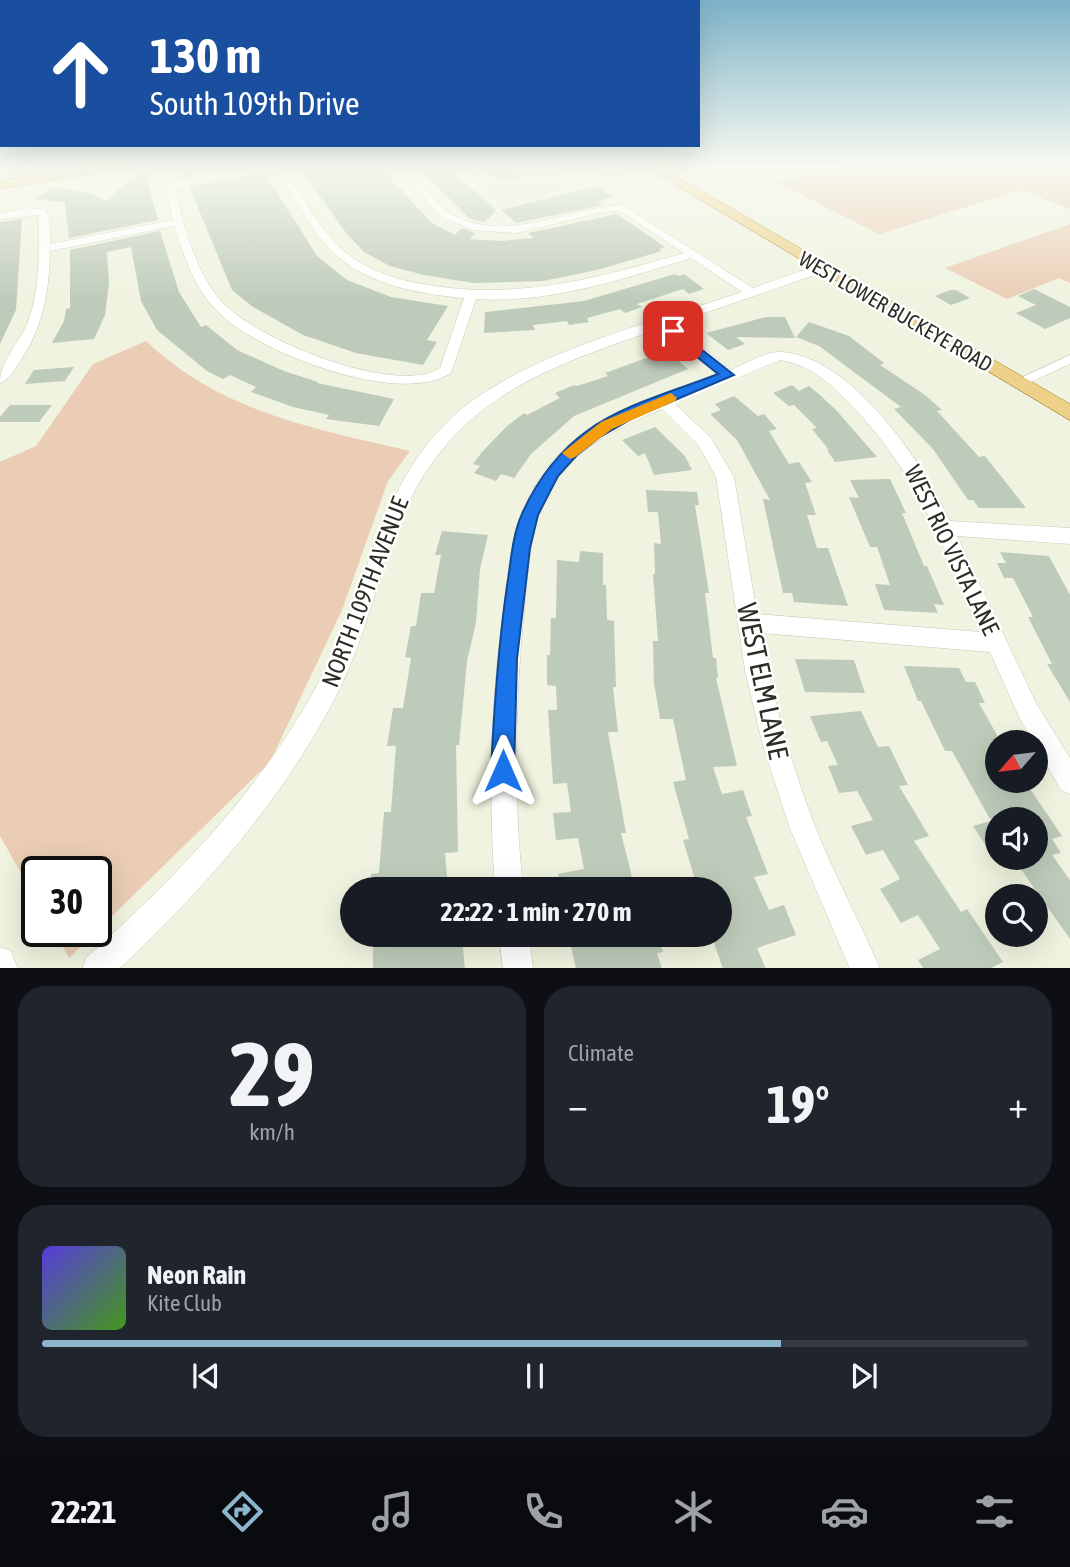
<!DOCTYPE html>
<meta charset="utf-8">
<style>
:root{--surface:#171b24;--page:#20242c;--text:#f1f3f6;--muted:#9ea1a6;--line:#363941;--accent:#8bb6cd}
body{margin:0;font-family:"Asap Condensed",sans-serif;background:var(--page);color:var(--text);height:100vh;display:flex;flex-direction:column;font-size:26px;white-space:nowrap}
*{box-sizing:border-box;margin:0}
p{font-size:23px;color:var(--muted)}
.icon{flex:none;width:38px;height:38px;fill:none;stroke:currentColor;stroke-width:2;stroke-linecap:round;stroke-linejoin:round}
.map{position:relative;height:968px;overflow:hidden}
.side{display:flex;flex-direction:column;gap:18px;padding:18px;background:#0d0f14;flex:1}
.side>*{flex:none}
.guide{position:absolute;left:0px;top:0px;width:700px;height:147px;box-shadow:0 7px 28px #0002;background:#1a4fa0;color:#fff;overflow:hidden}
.needle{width:46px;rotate:242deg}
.tools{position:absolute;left:985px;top:730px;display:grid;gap:14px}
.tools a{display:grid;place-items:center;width:63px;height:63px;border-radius:50%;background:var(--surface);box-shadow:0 7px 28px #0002;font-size:35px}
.speed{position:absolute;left:21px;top:856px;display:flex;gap:14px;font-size:35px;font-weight:700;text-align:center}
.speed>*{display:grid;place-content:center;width:91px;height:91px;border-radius:50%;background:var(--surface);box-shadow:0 7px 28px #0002;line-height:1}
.speed .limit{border:4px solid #111;border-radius:10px;background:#fff;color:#111}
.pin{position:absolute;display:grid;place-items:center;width:60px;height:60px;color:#fff;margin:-30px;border-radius:14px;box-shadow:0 4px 10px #0006}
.me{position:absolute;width:77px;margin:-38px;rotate:0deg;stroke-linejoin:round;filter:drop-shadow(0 0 5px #0008)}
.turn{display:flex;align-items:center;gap:24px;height:147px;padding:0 35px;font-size:32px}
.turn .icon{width:91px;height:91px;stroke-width:2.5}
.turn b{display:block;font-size:49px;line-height:60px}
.big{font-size:52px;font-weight:700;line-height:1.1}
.side .card{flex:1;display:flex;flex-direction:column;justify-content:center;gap:10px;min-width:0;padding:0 24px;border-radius:28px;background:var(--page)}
.side .dial{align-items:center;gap:0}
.dial b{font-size:91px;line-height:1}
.song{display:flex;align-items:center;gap:21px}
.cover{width:84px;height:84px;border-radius:10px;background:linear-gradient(135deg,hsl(250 70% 55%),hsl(100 70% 35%))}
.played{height:7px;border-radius:4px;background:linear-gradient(90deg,var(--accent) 75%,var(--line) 75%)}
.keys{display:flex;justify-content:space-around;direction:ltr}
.heat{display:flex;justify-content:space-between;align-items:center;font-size:38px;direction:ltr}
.side .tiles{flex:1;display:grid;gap:18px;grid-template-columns:1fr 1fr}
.card:last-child{grid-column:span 2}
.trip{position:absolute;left:340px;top:877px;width:392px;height:70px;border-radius:35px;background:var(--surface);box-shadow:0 7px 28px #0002;font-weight:700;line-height:70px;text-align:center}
.tabs{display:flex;height:112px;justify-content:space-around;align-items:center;background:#090b0e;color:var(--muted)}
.tabs .icon{width:49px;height:49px}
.tabs .current{color:var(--accent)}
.tabs b{font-size:32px;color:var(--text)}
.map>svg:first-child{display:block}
.built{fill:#e6e9ce}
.green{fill:#eacdb4}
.building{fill:#becbba}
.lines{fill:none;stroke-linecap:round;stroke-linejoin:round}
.minor-casing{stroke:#c7cab7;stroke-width:1}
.major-casing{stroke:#a28433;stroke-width:1}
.minor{fill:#fff;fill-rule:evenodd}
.major{fill:#eed189;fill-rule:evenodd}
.route{fill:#1a73e8;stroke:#114b97;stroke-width:2}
.slow{fill:#f59e0b}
.labels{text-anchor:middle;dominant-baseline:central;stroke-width:5;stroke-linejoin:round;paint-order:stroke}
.far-street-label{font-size:21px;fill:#2c2d25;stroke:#fff}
.street-label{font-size:24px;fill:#2c2d25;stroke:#fff}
.near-street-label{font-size:28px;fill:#2c2d25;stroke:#fff}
</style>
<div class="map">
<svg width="1070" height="969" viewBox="0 0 1070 969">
<rect width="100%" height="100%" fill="#f0f3df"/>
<!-- built -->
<path class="built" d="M 457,166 L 642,166 L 649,170 L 502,205 Z"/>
<!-- green -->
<path class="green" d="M 840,166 L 1070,166 L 1070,209 L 1021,190 L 879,234 L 776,182 Z
M 1070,224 L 1070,283 L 1059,278 L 1007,299 L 945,268 Z
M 146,341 C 221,412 314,429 410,451 L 388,481 L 342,610 L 270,762 L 69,958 L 54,931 L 96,931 L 96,872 L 37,872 L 37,901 L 0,836 L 0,462 L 36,446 L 93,364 Z"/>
<!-- building -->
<path class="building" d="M 191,166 L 248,166 L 185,176 L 181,167 Z
M 298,166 L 379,166 L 432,223 L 455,235 L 461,228 L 475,233 L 470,239 L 501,241 L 534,238 L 528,233 L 617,214 L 665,247 L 659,249 L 662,251 L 597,270 L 543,281 L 474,283 L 424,275 L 390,266 L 364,252 L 347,234 Z
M 416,166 L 446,166 L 496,210 L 485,222 L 470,219 Z
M 481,166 L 507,166 L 522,177 L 500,181 Z
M 265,173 L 317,256 L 347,280 L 391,297 L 448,306 L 427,340 L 437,342 L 423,365 L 356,353 L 303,335 L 253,307 L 232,290 L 189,186 Z
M 145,174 L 158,220 L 69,238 L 65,202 L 34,199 L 52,188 L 82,191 L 108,201 L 128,180 Z
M 598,186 L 613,197 L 597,201 L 603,205 L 516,223 L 501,210 Z
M 22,219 L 16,310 L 0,344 L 0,222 Z
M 160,231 L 179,292 L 201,327 L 206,325 L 237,350 L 284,371 L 318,382 L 317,383 L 394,399 L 379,426 L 326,419 L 329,415 L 293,407 L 251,392 L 256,387 L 230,375 L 223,379 L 207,371 L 157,330 L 141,301 L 131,247 L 107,252 L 109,283 L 105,315 L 94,339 L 52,343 L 64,321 L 66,309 L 70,308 L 70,250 Z
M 675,274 L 678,276 L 684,274 L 704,289 L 689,294 L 683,289 L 637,304 L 642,307 L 625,313 L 620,309 L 587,318 L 589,322 L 569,325 L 567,321 L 533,325 L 535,330 L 484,333 L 485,312 L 584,301 Z
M 1034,289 L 1070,307 L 1070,318 L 1045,329 L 1016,313 L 1036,305 L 1018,296 Z
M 950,290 L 956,290 L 970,298 L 951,305 L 935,296 Z
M 766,317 L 785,317 L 795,338 L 736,337 L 745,344 L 728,350 L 706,333 Z
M 809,322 L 849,336 L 884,363 L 880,365 L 925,395 L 942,410 L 937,411 L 979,457 L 985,456 L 1026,508 L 979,508 L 973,500 L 968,500 L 933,449 L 894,409 L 901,407 L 819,346 L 796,337 Z
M 664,348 L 688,369 L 574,416 L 531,454 L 514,478 L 501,474 L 496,481 L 474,473 L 480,466 L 473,464 L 482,452 L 507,426 L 524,413 L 527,415 L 560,398 L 555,393 L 574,385 L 577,386 L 608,376 L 605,373 L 649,357 L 647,354 Z
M 74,367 L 65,381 L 25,384 L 34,370 Z
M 792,385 L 799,391 L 809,386 L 820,395 L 837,411 L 877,457 L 835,462 L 827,450 L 829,450 L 812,429 L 817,428 L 794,405 L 789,406 L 773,393 Z
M 734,396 L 758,416 L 764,414 L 777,429 L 769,431 L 789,464 L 799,462 L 812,482 L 805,483 L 816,515 L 807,515 L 817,548 L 828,548 L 848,606 L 794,602 L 792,593 L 783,593 L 763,499 L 770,500 L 737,440 L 710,414 L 721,410 L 715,404 Z
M 10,405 L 52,405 L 39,422 L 0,422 L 0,417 Z
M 655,427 L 685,456 L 692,470 L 654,475 L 645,453 L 638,456 L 622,440 Z
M 890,479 L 906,513 L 902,513 L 924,566 L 927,566 L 944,605 L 934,604 L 938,613 L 884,610 L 875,584 L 890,585 L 877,547 L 870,547 L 849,497 L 859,498 L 850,480 Z
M 646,490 L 697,492 L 699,505 L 695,505 L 709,593 L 705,593 L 713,658 L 716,658 L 718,678 L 716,678 L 737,766 L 713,767 L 722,794 L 743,790 L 752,816 L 746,817 L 768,874 L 754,877 L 769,910 L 784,905 L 796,935 L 757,948 L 766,969 L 723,969 L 711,934 L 719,934 L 719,885 L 698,889 L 683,840 L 689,839 L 673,782 L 686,780 L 673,719 L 660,719 L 654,683 L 653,641 L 658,641 L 653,574 L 655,574 L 654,543 L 661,544 L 658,512 L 648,512 Z
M 442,531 L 488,535 L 480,569 L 476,623 L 467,661 L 459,745 L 456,745 L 458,852 L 445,853 L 448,889 L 371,889 L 371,874 L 379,873 L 384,812 L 391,812 L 396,746 L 387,746 L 393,708 L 403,708 L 411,658 L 405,657 L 411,626 L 416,626 L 421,593 L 434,593 L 441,555 L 435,555 Z
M 580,551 L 603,553 L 603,585 L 606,585 L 607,620 L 614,621 L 616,687 L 613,687 L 618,732 L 608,732 L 626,833 L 621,833 L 635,889 L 561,889 L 558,874 L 584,869 L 578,838 L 556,840 L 553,813 L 571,812 L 567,783 L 553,784 L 548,710 L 557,710 L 556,686 L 547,685 L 547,655 L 550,655 L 551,618 L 556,618 L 557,560 L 579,562 Z
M 1000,552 L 1049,556 L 1070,595 L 1070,702 L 1047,664 L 1052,664 L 1028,617 L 1033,617 L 1013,578 L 1004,578 L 997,563 L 1006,563 Z
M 795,659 L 854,660 L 865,693 L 805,692 Z
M 904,666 L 959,668 L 966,682 L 975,682 L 985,703 L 979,703 L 998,737 L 998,748 L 986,749 L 998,768 L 998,780 L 1024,780 L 1062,836 L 1052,839 L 1061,853 L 1052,855 L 1070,880 L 1070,939 L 1013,858 L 1036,858 L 1036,819 L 990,819 L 952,751 L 945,751 L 921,701 L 918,701 Z
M 861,711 L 878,747 L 889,746 L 908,785 L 899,786 L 929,836 L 914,841 L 961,912 L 967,909 L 1003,962 L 989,969 L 924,969 L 918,960 L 940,949 L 918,915 L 901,923 L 880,889 L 900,879 L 883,850 L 866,855 L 851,826 L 873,820 L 857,791 L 839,793 L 828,766 L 838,765 L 827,741 L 821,742 L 810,716 Z
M 998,819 L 998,864 L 973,826 Z
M 402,934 L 445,934 L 446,943 L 462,939 L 465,969 L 373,969 L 373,942 Z
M 577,934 L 658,934 L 663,952 L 657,953 L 662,969 L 576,969 L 569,937 Z"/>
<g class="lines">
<defs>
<path id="minor" d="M 262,166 L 283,166 C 303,196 320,232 349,255 C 370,271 397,280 423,284 C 513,301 597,279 684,253 L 620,211 L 604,212 L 516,233 L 473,230 L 443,218 L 393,166 L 402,166 C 416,179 436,205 453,215 C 507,244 566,208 622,205 L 753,288 L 818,265 L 826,265 L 826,271 L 673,324 L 731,370 C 745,364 766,351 781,352 C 852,356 923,463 950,521 L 1070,528 L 1070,544 L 957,536 L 1036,703 L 1070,758 L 1070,794 L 1061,790 L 1036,747 L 1036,742 L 1033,742 L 1020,719 L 990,652 L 761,633 C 772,697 790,760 813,821 C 832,871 859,919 880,969 L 850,969 L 789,826 L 762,742 L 745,670 L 716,477 L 699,446 L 662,409 C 620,427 581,444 554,483 C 531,518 529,561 525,601 C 515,698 513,792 523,889 L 495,889 C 488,794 491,701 504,607 C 508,575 510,543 522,513 C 531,488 547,465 566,447 C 606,411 669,395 719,375 L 661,328 C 533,372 442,403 392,542 C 374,594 361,648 336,696 C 282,801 205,888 119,969 L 82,969 L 86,958 C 177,876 262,789 320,680 C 370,588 377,477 464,407 C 536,350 655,322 742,292 L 691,258 C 623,279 549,304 476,299 L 451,373 C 400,407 258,353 218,312 C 195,290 184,256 174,226 L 50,251 C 49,293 43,328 19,363 C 14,370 9,380 0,383 C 0,359 21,342 29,319 C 39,290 39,256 39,226 L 38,215 L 0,219 L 0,213 L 28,208 L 46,210 L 50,221 L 50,244 L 173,220 L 166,188 L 184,179 ZM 276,169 C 293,194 306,222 326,245 C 359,283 416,294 464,298 L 440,368 C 394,397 252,338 219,299 C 195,269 184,226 175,191 L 187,184 ZM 780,360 C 807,364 828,381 847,401 C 915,468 943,546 981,632 L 757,614 L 734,477 L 711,438 L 675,404 Z
M 709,166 L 724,166 L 670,181 L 665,178 Z
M 552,167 L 574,174 L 613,167 L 618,170 L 574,180 L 549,172 L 549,168 Z
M 1070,355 L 1070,364 L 1022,386 L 1017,388 L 1010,383 Z
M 499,934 L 529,934 L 533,969 L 503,969 Z
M 0,947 L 11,951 L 18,969 L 0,969 Z"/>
<path id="major" d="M 95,166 L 121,166 L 115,170 L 0,189 L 0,181 Z
M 644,166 L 658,166 L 1070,404 L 1070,420 Z"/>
</defs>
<!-- minor casing -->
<use href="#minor" class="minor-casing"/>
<!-- major casing -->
<use href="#major" class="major-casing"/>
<!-- minor -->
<use href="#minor" class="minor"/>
<!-- major -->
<use href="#major" class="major"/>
</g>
<!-- sky -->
<linearGradient id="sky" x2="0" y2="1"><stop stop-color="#7db2c8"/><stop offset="0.55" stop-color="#f8faf1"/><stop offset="1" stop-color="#f8faf1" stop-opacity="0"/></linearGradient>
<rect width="1070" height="301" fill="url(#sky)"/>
<!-- route -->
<path class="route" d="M 673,327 L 734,375 L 635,417 L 600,437 L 577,455 L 558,476 L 538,515 L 530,548 L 517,659 L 514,771 L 511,779 L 503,783 L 495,779 L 491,771 C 494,709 498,648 507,586 C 511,563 512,536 522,514 C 537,480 557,453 587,431 C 624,404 675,391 718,374 L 669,334 L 667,331 Z"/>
<!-- slow -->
<path class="slow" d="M 671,393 L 677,398 L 675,401 L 612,429 L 575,457 L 570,459 L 562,453 L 601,422 Z"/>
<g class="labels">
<!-- far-street labels -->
<g class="far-street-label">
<text transform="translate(896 311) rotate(30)">WEST LOWER BUCKEYE ROAD</text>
</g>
<!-- street labels -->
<g class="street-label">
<text transform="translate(952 550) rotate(64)">WEST RIO VISTA LANE</text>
<text transform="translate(365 592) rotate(-69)">NORTH 109TH AVENUE</text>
</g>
<!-- near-street labels -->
<g class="near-street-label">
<text transform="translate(763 681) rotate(78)">WEST ELM LANE</text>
</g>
</g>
</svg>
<div class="tools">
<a><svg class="needle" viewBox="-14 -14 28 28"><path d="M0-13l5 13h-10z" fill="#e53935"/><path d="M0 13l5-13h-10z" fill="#9ea1a6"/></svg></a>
<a><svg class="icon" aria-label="sound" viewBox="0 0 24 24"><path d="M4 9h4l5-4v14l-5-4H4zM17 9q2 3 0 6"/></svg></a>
<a><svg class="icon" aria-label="search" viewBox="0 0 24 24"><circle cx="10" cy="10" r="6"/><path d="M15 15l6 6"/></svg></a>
</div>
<div class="speed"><div class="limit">30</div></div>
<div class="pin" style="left:673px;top:331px;background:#d93025"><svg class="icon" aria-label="arrive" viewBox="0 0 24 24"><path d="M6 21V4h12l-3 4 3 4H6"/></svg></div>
<svg class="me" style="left:503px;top:771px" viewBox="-20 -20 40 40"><path d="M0-17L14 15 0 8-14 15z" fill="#1a73e8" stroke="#fff" stroke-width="4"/></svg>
<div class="trip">22:22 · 1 min · 270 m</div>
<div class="guide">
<div class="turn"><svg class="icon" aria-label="ahead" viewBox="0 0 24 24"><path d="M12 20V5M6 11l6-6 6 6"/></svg><div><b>130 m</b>South 109th Drive</div></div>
</div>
</div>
<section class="side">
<div class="tiles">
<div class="card dial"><b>29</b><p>km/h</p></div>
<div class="card"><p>Climate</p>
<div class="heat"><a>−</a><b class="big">19°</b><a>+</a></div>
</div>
<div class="card">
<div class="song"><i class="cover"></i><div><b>Neon Rain</b><p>Kite Club</p></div></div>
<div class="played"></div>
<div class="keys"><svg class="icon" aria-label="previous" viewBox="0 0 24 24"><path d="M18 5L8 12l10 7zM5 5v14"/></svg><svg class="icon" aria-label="pause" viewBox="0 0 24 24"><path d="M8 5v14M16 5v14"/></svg><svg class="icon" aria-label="next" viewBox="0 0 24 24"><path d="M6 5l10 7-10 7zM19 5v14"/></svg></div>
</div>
</div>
</section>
<nav class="tabs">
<b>22:21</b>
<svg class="icon current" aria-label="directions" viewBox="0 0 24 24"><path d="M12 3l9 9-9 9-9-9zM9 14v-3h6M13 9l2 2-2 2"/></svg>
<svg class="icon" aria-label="music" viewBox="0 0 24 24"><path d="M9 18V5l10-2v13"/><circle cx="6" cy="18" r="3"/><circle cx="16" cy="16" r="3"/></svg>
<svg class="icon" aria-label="phone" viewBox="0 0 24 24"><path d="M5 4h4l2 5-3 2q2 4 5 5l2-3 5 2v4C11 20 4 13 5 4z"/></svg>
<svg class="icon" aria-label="climate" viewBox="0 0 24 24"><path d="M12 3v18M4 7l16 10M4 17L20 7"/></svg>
<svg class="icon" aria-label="car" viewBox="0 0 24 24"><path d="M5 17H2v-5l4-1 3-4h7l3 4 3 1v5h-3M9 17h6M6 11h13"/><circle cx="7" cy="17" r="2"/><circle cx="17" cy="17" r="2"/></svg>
<svg class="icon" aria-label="filters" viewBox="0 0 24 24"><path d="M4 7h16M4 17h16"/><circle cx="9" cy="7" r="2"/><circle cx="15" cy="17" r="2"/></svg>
</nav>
